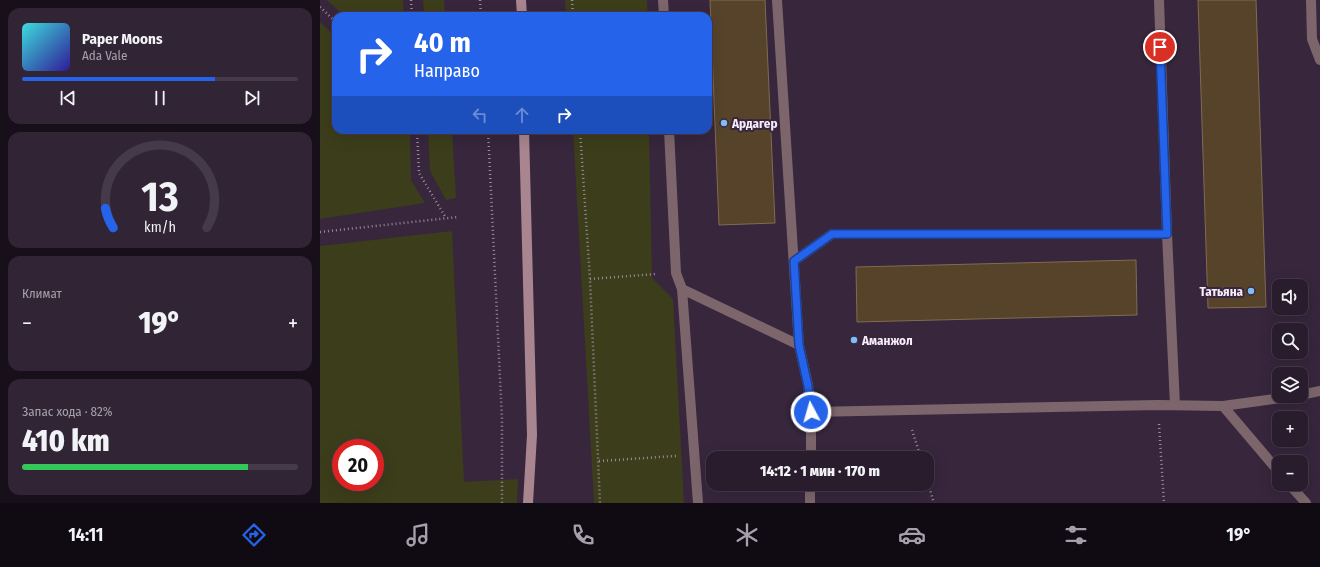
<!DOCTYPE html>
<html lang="ru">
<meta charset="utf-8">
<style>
:root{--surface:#291c2d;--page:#312535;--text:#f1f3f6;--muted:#a5a1aa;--line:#453a49;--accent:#2563eb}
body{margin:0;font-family:"Fira Sans Condensed",sans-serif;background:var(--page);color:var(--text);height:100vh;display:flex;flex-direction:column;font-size:15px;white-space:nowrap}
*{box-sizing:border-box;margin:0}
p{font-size:13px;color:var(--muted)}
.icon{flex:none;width:22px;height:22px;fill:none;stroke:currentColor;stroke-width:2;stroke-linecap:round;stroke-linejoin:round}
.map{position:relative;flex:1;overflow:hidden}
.sheet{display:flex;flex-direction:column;gap:8px;padding:8px;background:#170f19;width:320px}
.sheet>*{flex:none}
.top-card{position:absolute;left:12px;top:12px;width:380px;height:122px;border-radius:12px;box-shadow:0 4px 16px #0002,0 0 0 1px var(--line);background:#2563eb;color:#fff;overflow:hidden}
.tools{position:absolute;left:952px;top:279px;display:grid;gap:8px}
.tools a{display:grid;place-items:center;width:36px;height:36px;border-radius:8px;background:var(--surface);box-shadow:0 4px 16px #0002,0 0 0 1px var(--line);font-size:20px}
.speed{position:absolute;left:12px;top:439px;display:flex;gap:8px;font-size:20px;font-weight:700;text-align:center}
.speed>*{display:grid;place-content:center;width:52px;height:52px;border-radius:50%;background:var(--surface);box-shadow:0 4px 16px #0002,0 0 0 1px var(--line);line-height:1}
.speed .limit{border:6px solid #d22;background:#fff;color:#111}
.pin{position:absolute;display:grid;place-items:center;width:34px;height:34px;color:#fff;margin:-17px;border:2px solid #fff;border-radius:50%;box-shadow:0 1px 4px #0007}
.me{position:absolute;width:44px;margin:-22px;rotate:354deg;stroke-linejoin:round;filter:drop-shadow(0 0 3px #0008)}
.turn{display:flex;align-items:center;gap:14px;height:84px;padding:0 16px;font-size:18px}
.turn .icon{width:52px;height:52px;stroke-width:2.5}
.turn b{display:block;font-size:28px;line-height:34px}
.lanes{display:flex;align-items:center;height:38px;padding:0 16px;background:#0003;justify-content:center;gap:20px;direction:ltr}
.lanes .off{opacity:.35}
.big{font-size:30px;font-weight:800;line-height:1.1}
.sheet .tile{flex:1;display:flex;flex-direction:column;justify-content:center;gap:6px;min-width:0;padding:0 14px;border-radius:12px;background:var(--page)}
.sheet .dial{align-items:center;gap:0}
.dial svg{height:104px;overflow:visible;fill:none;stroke:var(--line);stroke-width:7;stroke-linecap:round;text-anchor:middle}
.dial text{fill:var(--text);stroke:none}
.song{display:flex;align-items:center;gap:12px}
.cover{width:48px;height:48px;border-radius:6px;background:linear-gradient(135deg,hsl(180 70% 55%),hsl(250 70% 35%))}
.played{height:4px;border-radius:2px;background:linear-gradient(90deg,var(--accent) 70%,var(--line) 70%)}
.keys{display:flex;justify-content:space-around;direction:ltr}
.heat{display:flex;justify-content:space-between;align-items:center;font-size:22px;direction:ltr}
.charge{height:6px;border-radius:3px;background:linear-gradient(90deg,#34c759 82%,var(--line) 0)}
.trip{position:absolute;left:386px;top:451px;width:228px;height:40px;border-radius:12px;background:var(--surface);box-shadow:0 4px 16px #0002,0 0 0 1px var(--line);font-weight:800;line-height:40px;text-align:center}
.menu{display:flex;height:64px;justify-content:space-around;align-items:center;background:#100b12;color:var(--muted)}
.menu .icon{width:28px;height:28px}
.menu .current{color:var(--accent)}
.menu b{font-size:18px;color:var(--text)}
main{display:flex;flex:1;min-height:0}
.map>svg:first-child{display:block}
.green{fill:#3c3d1a;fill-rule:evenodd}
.building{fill:#56432a;stroke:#806c51}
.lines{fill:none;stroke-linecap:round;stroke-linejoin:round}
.path{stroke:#9a8c9e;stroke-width:2.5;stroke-dasharray:1 3;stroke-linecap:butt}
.lane{stroke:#7c666c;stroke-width:10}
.street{stroke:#7c666c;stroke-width:10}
.secondary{stroke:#a8858f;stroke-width:10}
.route-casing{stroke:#184099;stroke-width:10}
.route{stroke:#2563eb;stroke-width:7}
.poi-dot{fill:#7dbef9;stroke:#37263c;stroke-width:1.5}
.labels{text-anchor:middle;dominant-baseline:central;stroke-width:4;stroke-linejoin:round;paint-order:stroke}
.poi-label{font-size:13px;font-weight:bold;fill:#f8ecfb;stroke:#37263c;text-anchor:start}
</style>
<main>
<section class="sheet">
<div class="tile">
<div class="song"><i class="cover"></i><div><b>Paper Moons</b><p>Ada Vale</p></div></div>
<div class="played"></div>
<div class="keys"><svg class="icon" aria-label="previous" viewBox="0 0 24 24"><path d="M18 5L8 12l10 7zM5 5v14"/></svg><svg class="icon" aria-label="pause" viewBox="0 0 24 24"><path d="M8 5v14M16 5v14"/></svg><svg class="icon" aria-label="next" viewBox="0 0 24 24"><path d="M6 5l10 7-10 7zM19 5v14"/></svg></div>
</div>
<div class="tile dial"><svg viewBox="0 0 100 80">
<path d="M14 69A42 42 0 1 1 86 69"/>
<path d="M14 69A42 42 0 0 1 8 54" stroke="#2563eb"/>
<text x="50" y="56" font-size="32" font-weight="700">13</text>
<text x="50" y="72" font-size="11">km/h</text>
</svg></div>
<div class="tile"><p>Климат</p>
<div class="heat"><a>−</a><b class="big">19°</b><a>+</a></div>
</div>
<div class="tile"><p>Запас хода · 82%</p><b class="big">410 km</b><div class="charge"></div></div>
</section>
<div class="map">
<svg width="1000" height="503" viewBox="0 0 1000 503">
<rect width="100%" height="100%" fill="#37263c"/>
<!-- green -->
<path class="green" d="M 7,0 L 83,0 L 84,16 L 24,16 Z
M 103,0 L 124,0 L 125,16 L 104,16 Z
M 245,0 L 327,0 L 328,16 L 246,16 Z
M 0,22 L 16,37 L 16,130 L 90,130 L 91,180 L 105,203 L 0,219 Z
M 108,130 L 132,130 L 136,198 L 126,200 L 110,171 Z
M 253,130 L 329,130 L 332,278 L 353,299 L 364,503 L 274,503 Z
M 132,231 L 144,482 L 198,479 L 197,503 L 0,503 L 0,246 ZM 21,448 L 55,448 L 55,482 L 21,482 Z"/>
<!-- building -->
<path class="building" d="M 390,0 L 445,0 L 455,223 L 399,225 Z
M 878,0 L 936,0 L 946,307 L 888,308 Z
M 816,260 L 817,315 L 537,322 L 536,267 Z"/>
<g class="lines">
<!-- path -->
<path class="path" d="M 91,0 L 92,16
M 160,0 L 161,16
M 252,0 L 253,16
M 0,7 L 16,22
M 97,130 L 99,173 L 126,218
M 168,130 L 182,419 L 182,503
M 260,130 L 270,279 L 280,503
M 0,232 L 138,217
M 270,279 L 336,274
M 839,424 L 844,503
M 592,430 L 601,458
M 393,455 L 472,454
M 279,461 L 356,456
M 607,480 L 614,503"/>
<!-- lane -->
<path class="lane" d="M 343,0 L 344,16
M 457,0 L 479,345
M 839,0 L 847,234 L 855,405
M 349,130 L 356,273 L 362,289 L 479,345 L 488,385 L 491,412
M 474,261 L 512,234 L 847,234"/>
<!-- street -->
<path class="street" d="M 991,0 L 992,39 L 1000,60
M 362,289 L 378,503
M 981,395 L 1000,391
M 903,406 L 959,472
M 491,458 L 491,412 L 838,405 L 903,406 L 975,396
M 969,484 L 986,503
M 490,503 L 490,484"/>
<!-- secondary -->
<path class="secondary" d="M 201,0 L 202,16
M 204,130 L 212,435 L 208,503"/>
</g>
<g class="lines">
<defs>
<path id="route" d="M 491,412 L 488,386 L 479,345 L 474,261 L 512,234 L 847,234 L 840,47"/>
</defs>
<!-- route casing -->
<use href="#route" class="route-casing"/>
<!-- route -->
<use href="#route" class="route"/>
</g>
<!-- markers -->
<g class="poi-dot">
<circle cx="404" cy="123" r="4"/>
<circle cx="931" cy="291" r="4"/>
<circle cx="534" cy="340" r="4"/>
</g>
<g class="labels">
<!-- poi labels -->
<g class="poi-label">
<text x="412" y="123">Ардагер</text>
<text x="923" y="291" text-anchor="end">Татьяна</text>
<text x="542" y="340">Аманжол</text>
</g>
</g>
</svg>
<div class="tools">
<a><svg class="icon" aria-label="sound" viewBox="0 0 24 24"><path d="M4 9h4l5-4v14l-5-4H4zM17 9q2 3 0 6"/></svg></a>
<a><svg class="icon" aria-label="search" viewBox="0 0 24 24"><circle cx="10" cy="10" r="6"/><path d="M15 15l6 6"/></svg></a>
<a><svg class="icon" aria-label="layers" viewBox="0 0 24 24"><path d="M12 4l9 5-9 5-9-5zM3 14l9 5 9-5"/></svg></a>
<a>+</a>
<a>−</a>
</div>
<div class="speed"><div class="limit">20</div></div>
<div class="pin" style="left:840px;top:47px;background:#d93025"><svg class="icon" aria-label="arrive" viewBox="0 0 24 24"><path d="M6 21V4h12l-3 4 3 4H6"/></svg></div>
<svg class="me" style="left:491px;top:412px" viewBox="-20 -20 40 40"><circle r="17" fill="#2563eb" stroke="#fff" stroke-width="3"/><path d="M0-11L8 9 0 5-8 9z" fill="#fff"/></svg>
<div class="trip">14:12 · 1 мин · 170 m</div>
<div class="top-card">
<div class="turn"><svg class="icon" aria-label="right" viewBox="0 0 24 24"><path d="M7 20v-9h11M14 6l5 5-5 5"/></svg><div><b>40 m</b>Направо</div></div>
<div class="lanes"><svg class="icon off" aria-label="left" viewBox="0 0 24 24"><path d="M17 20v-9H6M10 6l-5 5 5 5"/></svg><svg class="icon off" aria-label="ahead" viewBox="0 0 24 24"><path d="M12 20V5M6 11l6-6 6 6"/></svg><svg class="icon" aria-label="right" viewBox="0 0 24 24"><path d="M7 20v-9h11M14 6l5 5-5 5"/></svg></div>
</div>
</div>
</main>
<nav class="menu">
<b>14:11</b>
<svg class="icon current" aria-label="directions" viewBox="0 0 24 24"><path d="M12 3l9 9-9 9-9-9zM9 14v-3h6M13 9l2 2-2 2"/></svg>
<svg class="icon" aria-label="music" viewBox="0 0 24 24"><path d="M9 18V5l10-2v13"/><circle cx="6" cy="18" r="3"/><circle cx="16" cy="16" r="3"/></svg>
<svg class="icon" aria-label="phone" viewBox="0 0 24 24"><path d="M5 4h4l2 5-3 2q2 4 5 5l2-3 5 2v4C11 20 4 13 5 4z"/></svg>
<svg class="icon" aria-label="climate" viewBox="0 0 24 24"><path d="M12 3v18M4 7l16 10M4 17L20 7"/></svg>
<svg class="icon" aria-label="car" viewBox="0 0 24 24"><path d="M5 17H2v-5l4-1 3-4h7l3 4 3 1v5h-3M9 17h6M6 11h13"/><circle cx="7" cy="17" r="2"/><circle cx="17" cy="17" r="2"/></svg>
<svg class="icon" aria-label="filters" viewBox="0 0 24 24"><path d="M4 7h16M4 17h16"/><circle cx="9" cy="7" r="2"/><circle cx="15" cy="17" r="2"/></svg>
<b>19°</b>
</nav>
